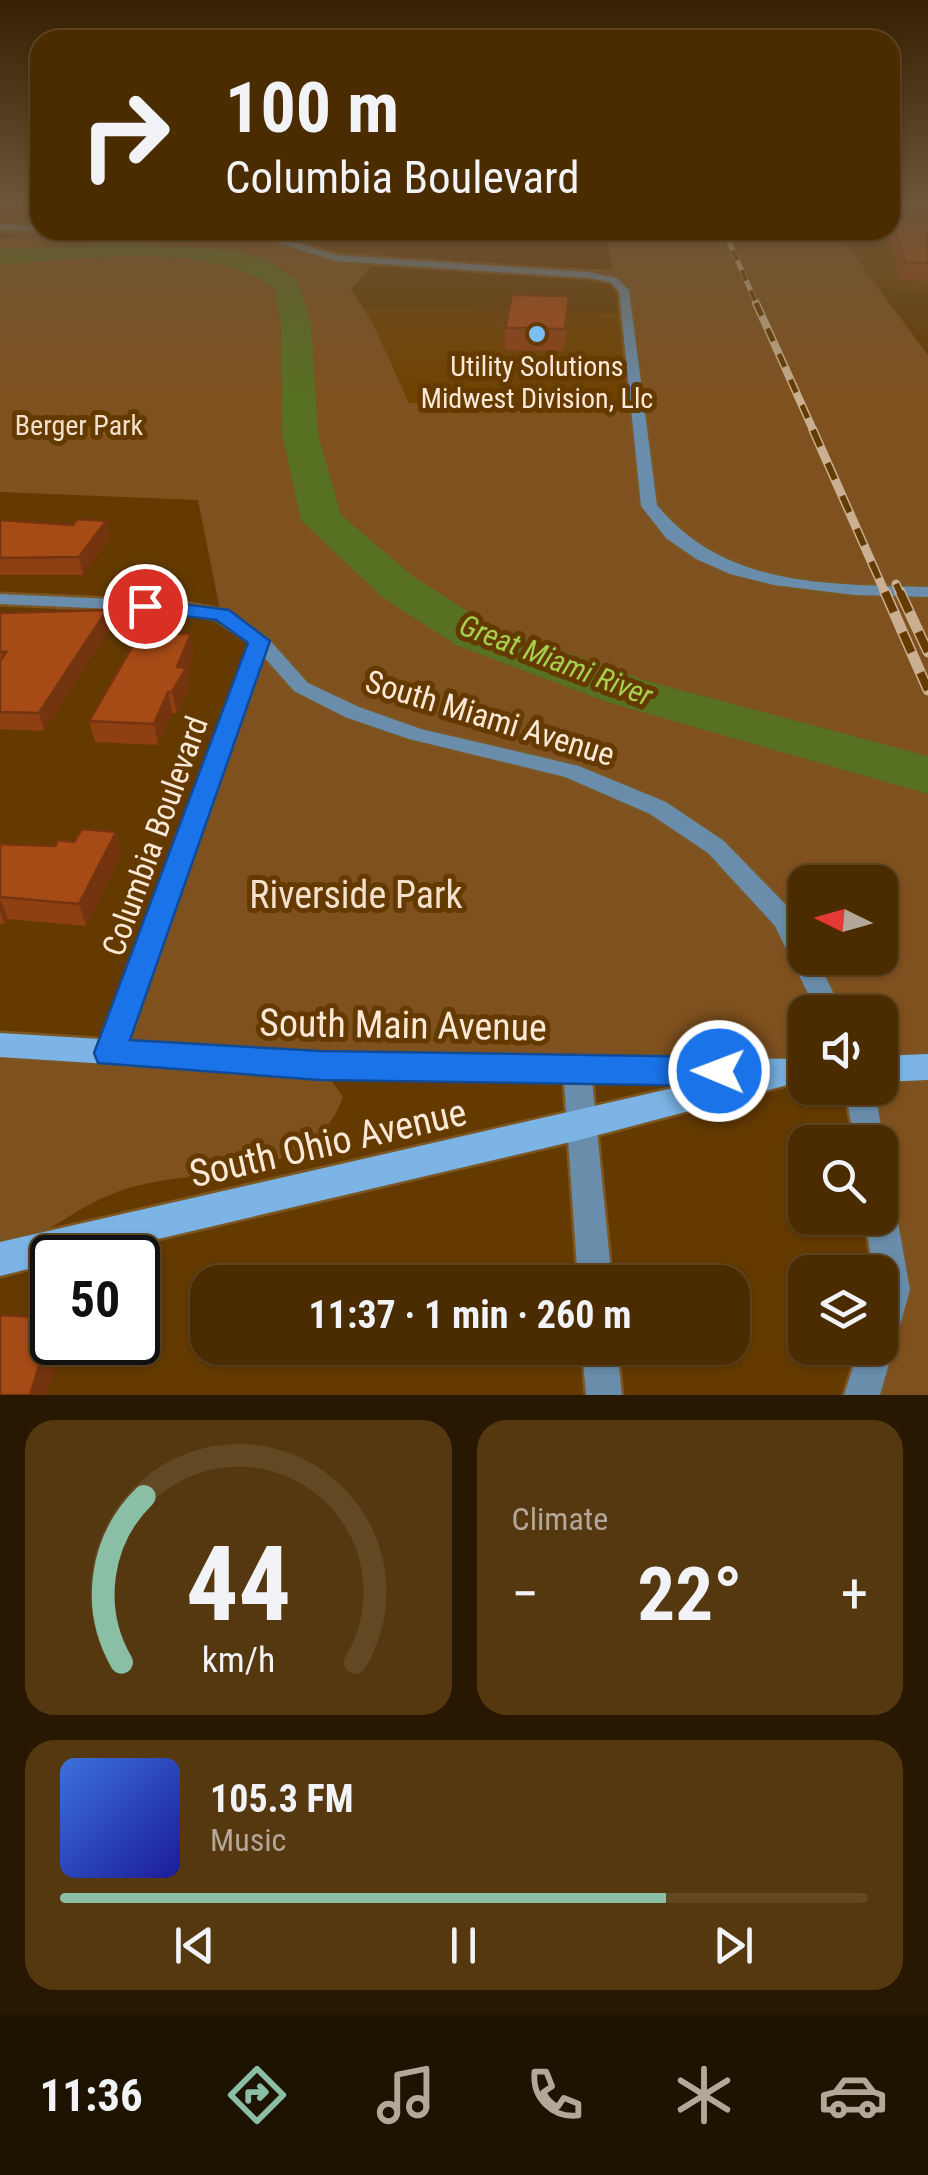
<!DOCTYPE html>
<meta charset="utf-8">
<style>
:root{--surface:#4b2c01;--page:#553810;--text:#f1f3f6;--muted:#b2a799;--line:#624823;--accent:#8abfa5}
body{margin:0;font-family:"Roboto Condensed",sans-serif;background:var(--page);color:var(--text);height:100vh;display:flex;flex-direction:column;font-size:38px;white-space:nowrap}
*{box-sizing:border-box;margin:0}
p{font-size:32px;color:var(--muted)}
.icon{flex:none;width:55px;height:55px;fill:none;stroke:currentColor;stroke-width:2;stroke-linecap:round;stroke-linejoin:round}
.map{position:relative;height:1395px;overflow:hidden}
.drawer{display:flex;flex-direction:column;gap:25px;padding:25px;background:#291801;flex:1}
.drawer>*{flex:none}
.top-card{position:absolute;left:30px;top:30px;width:870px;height:210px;border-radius:30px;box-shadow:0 2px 8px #0004,0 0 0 2px var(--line);background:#4b2c01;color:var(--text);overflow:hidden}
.needle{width:65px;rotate:275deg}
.buttons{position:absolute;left:788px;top:865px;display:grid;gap:20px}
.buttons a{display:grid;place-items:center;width:110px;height:110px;border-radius:20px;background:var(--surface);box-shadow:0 2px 8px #0004,0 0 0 2px var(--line);font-size:50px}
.speed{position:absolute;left:30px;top:1235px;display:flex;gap:20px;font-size:50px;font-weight:700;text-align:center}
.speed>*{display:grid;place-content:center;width:130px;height:130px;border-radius:50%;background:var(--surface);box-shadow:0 2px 8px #0004,0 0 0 2px var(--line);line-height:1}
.speed .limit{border:5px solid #111;border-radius:15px;background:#fff;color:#111}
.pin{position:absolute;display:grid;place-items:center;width:85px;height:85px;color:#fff;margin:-42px;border:5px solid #fff;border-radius:50%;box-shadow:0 2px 10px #0007}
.me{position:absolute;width:110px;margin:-55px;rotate:271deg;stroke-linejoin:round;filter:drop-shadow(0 0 8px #0008)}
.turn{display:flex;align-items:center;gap:35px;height:210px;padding:0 30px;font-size:45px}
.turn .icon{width:130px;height:130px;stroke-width:2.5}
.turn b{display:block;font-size:70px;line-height:85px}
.big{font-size:75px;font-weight:700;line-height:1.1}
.drawer .widget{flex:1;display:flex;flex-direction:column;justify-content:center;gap:15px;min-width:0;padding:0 35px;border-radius:30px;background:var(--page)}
.drawer .dial{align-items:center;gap:0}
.dial svg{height:260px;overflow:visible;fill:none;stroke:var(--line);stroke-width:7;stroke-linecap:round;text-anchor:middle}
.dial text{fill:var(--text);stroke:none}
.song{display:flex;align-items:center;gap:30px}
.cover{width:120px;height:120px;border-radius:15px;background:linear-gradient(135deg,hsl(220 70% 55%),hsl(240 70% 35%))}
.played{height:10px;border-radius:5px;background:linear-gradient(90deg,var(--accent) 75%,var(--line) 75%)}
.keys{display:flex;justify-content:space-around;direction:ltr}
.heat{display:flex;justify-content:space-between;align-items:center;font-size:55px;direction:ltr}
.drawer .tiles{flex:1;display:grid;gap:25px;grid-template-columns:1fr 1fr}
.widget:last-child{grid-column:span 2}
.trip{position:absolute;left:190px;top:1265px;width:560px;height:100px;border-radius:30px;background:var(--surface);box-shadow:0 2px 8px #0004,0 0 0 2px var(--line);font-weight:700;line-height:100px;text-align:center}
.menu{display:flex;height:160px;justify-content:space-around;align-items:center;background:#1e1200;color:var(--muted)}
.menu .icon{width:70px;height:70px}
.menu .current{color:var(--accent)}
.menu b{font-size:45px;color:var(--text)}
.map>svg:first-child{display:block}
.built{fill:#704100}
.green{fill:#7f511e;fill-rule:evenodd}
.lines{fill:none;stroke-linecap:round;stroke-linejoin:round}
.river{fill:#577021;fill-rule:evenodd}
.minor-casing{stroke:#7c5623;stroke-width:5}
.secondary-casing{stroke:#7c5623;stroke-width:5}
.minor{fill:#698dab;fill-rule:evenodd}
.secondary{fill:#7bb4e5;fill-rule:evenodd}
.rail-far3-casing{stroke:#cab091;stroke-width:5}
.rail-far2-casing{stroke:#cab091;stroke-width:8}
.rail-far1-casing{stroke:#cab091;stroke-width:9}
.rail-casing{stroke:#cab091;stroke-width:11}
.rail-far3{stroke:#643a01;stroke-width:4;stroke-dasharray:11;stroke-linecap:butt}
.rail-far2{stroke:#643a01;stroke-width:5;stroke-dasharray:14;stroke-linecap:butt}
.rail-far1{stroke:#643a01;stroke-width:6;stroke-dasharray:18;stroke-linecap:butt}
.rail{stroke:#643a01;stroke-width:8;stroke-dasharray:22;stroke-linecap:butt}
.wall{fill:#8f4013}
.shaded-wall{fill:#74340f}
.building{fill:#a64a16;stroke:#74340f;stroke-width:2.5}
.route{fill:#1a73e8;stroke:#114b97;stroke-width:2.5}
.poi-dot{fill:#7abef8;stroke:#643a01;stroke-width:4}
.labels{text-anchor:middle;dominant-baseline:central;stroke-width:10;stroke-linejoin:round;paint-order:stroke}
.far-poi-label{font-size:28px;fill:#fbe8d6;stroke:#643a01}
.far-park-label{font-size:28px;fill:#f4e0cd;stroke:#643a01}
.far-water-label{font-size:30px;font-style:italic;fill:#a5d04c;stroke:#643a01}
.street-label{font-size:32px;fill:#fbe8d6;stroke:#643a01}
.near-park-label{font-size:38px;fill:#f4e0cd;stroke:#643a01}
.near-street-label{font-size:38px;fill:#fbe8d6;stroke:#643a01}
</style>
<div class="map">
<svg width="928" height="1395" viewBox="0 0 928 1395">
<rect width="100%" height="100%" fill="#643a01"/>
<!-- built -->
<path class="built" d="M 890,204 L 928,204 L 928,291 L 876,288 L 835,230 L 890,230 Z
M 363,308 L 626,313 L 638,407 L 409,403 Z"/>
<!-- green -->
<path class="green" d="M 57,230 L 270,237 L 355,256 L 612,270 L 607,230 L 835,230 L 928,355 L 928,1395 L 862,1395 L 876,1348 L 880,1348 L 880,1142 L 869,1142 L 860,1088 L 880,1088 L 880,1012 L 805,1012 L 805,1072 L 321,1066 L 343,1097 C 310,1190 190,1163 114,1193 C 75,1209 37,1238 0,1259 L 0,1045 L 110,1053 L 260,642 L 221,615 L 198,500 L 0,492 L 0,239 ZM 374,263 L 613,280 L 624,290 L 637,407 L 409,403 L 373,324 L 351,289 ZM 805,882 L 880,882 L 880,958 L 805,958 Z"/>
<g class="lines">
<!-- river -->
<path class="river" d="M 130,244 L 231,250 L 268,260 L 297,280 L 311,323 L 318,434 L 341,515 L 414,577 L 490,625 L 643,680 L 928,756 L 928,794 L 607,702 L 456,645 L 382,597 L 301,520 L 282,434 L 281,323 L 274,289 C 214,239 75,260 0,265 L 0,249 Z"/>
<defs>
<path id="minor" d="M 0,224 L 40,225 L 40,230 L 43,230 L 40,231 L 0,230 Z
M 86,230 L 270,234 L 336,255 L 589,272 L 617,278 L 629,290 L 657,505 C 725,588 829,584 928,587 L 928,597 L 854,595 L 774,585 L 730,574 L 696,559 L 666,538 L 641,506 L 619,291 L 610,282 L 589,278 L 335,261 L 269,240 Z
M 0,594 L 181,602 L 227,611 L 267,637 L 308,683 L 359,707 L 421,729 L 579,766 L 666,802 L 724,841 L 794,913 L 805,935 L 805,958 L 816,958 L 843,1012 L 817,1012 L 775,926 L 708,853 L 650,814 L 565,777 L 409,739 L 345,717 L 294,691 L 264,657 L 124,1053 L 120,1062 L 110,1065 L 100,1062 L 96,1053 L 250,643 L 215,619 L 181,612 L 0,604 Z
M 577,1056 L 587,1060 L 591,1069 L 612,1282 L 578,1282 L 563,1069 L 567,1060 Z
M 845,1088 L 874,1088 L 884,1142 L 880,1151 L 880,1142 L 854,1142 Z
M 880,1195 L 891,1200 L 896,1211 L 910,1290 L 880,1395 L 844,1395 L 859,1348 L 880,1348 L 880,1272 L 873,1272 L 865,1218 L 880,1218 Z
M 582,1348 L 617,1348 L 622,1395 L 586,1395 Z"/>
<path id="secondary" d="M 0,1033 L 320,1052 L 805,1059 L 805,1085 L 791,1084 L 583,1139 L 77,1258 L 52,1258 L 52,1263 L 0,1276 L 0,1242 L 695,1083 L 320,1078 L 0,1057 Z
M 928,1054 L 928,1080 L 880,1082 L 880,1056 Z"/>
</defs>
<!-- minor casing -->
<use href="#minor" class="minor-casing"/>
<!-- secondary casing -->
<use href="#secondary" class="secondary-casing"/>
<!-- minor -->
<use href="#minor" class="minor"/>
<!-- secondary -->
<use href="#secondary" class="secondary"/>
<defs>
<path id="rail-far3" d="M 724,230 L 757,305"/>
<path id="rail-far2" d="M 756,303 L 814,432"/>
<path id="rail-far1" d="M 813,430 L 886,595
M 896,584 L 901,595"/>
<path id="rail" d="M 885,592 L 928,690
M 900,592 L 928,652"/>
</defs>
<!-- rail-far3 casing -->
<use href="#rail-far3" class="rail-far3-casing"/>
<!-- rail-far2 casing -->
<use href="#rail-far2" class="rail-far2-casing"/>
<!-- rail-far1 casing -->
<use href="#rail-far1" class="rail-far1-casing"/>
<!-- rail casing -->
<use href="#rail" class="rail-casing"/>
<!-- rail-far3 -->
<use href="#rail-far3" class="rail-far3"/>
<!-- rail-far2 -->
<use href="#rail-far2" class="rail-far2"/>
<!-- rail-far1 -->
<use href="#rail-far1" class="rail-far1"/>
<!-- rail -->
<use href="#rail" class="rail"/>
</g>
<!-- wall -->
<path class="wall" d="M 0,204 L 40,204 L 40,213 L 0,212 Z
M 891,219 L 928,221 L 928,282 L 900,280 L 888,236 Z
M 568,317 L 564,351 L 505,350 L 505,328 Z
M 0,520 L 110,538 L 83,575 L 0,575 Z
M 107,610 L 111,626 L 44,731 L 0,729 L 0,613 Z
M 194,655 L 187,673 L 190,688 L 177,713 L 172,713 L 158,745 L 95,742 L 89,721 Z
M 116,832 L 121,854 L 86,926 L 8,919 L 5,924 L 0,924 L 0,844 L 55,846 Z"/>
<!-- shaded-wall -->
<path class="shaded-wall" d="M 106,521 L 110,538 L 83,575 L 79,557 Z
M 107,610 L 111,626 L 44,731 L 39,713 Z
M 191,634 L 194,655 L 187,673 L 190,688 L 177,713 L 172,692 L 177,667 Z
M 168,692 L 172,713 L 158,745 L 154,724 Z
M 116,832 L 121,854 L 86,926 L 79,904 Z
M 0,899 L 8,919 L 5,924 L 0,911 Z
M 52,1324 L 52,1342 L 63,1342 L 47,1395 L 30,1395 Z"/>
<!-- building -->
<path class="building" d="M 891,219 L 928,221 L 928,263 L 905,262 Z
M 512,295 L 569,296 L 565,329 L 505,328 Z
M 77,519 L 106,521 L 79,557 L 0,558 L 0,520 L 73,525 Z
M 107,610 L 39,713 L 0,712 L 0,661 L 6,652 L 0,652 L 0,613 Z
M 140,633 L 191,634 L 177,667 L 186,668 L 172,692 L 168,692 L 154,724 L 89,721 Z
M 82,829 L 116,832 L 79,904 L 0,897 L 0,844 L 55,846 L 58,840 L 74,842 Z
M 0,1315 L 52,1318 L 52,1324 L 30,1395 L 0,1395 Z"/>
<!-- sky -->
<linearGradient id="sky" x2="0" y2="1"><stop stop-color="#372001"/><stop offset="0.51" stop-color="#6c5538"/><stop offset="1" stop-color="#6c5538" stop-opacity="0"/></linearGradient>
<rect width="928" height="399" fill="url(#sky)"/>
<!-- route -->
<path class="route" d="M 145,599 L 229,610 L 270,641 L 130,1040 L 320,1051 L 719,1057 L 731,1061 L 735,1071 L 731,1081 L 719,1086 L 320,1080 L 98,1063 L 94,1053 L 248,643 L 216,620 L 138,610 L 135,606 Z"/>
<!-- markers -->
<circle class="poi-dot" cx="537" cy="334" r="10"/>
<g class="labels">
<!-- far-poi labels -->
<g class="far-poi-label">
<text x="537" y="366">Utility Solutions<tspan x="537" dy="32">Midwest Division, Llc</tspan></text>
</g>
<!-- far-park labels -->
<g class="far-park-label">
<text x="79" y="425">Berger Park</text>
</g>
<!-- far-water labels -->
<g class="far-water-label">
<text transform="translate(556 660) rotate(21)">Great Miami River</text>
</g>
<!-- street labels -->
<g class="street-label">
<text transform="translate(490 718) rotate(17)">South Miami Avenue</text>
<text transform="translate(155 836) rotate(-70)">Columbia Boulevard</text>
</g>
<!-- near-park labels -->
<g class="near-park-label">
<text x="356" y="895">Riverside Park</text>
</g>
<!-- near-street labels -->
<g class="near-street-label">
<text transform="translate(403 1025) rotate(1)">South Main Avenue</text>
<text transform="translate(328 1143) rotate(-13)">South Ohio Avenue</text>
</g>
</g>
</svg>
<div class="buttons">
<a><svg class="needle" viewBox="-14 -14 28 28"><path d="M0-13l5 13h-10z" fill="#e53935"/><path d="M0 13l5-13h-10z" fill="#b2a799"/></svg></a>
<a><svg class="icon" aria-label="sound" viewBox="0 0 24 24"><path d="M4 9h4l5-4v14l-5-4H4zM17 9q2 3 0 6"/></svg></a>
<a><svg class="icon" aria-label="search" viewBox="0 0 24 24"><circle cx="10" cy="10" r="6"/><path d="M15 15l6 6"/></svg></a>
<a><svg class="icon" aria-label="layers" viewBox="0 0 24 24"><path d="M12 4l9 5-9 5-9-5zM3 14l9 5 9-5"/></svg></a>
</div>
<div class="speed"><div class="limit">50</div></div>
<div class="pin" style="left:145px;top:606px;background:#d93025"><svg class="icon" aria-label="arrive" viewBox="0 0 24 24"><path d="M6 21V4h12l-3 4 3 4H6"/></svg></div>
<svg class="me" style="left:719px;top:1071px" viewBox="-20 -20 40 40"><circle r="17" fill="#1a73e8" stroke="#fff" stroke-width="3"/><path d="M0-11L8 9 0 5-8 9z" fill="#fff"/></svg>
<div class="trip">11:37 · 1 min · 260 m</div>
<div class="top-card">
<div class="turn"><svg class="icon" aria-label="right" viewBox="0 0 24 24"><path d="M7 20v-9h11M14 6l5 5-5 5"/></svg><div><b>100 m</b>Columbia Boulevard</div></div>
</div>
</div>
<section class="drawer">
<div class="tiles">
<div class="widget dial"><svg viewBox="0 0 100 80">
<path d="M14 69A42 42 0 1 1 86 69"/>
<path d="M14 69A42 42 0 0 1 21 18" stroke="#8abfa5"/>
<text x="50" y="56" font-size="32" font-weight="700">44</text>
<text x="50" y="72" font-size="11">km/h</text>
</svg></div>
<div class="widget"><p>Climate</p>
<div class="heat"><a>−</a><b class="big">22°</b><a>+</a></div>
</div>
<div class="widget">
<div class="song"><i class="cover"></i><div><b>105.3 FM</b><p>Music</p></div></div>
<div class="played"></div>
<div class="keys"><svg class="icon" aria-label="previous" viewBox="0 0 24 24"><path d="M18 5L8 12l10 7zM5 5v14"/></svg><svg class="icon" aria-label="pause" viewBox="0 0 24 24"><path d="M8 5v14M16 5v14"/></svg><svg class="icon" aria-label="next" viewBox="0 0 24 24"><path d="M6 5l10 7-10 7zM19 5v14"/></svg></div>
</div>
</div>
</section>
<nav class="menu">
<b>11:36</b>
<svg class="icon current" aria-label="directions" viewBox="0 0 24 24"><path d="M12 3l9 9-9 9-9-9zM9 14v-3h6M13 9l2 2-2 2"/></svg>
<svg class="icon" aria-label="music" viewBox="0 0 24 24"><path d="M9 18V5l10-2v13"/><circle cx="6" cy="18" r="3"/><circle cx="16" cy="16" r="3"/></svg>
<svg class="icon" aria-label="phone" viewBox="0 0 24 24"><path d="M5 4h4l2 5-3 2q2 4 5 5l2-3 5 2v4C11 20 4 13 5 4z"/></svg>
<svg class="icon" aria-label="climate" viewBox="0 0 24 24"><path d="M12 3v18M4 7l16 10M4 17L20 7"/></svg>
<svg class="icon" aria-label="car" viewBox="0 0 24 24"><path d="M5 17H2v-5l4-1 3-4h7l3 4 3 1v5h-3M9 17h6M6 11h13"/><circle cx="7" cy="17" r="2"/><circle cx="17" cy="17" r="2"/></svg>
</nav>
